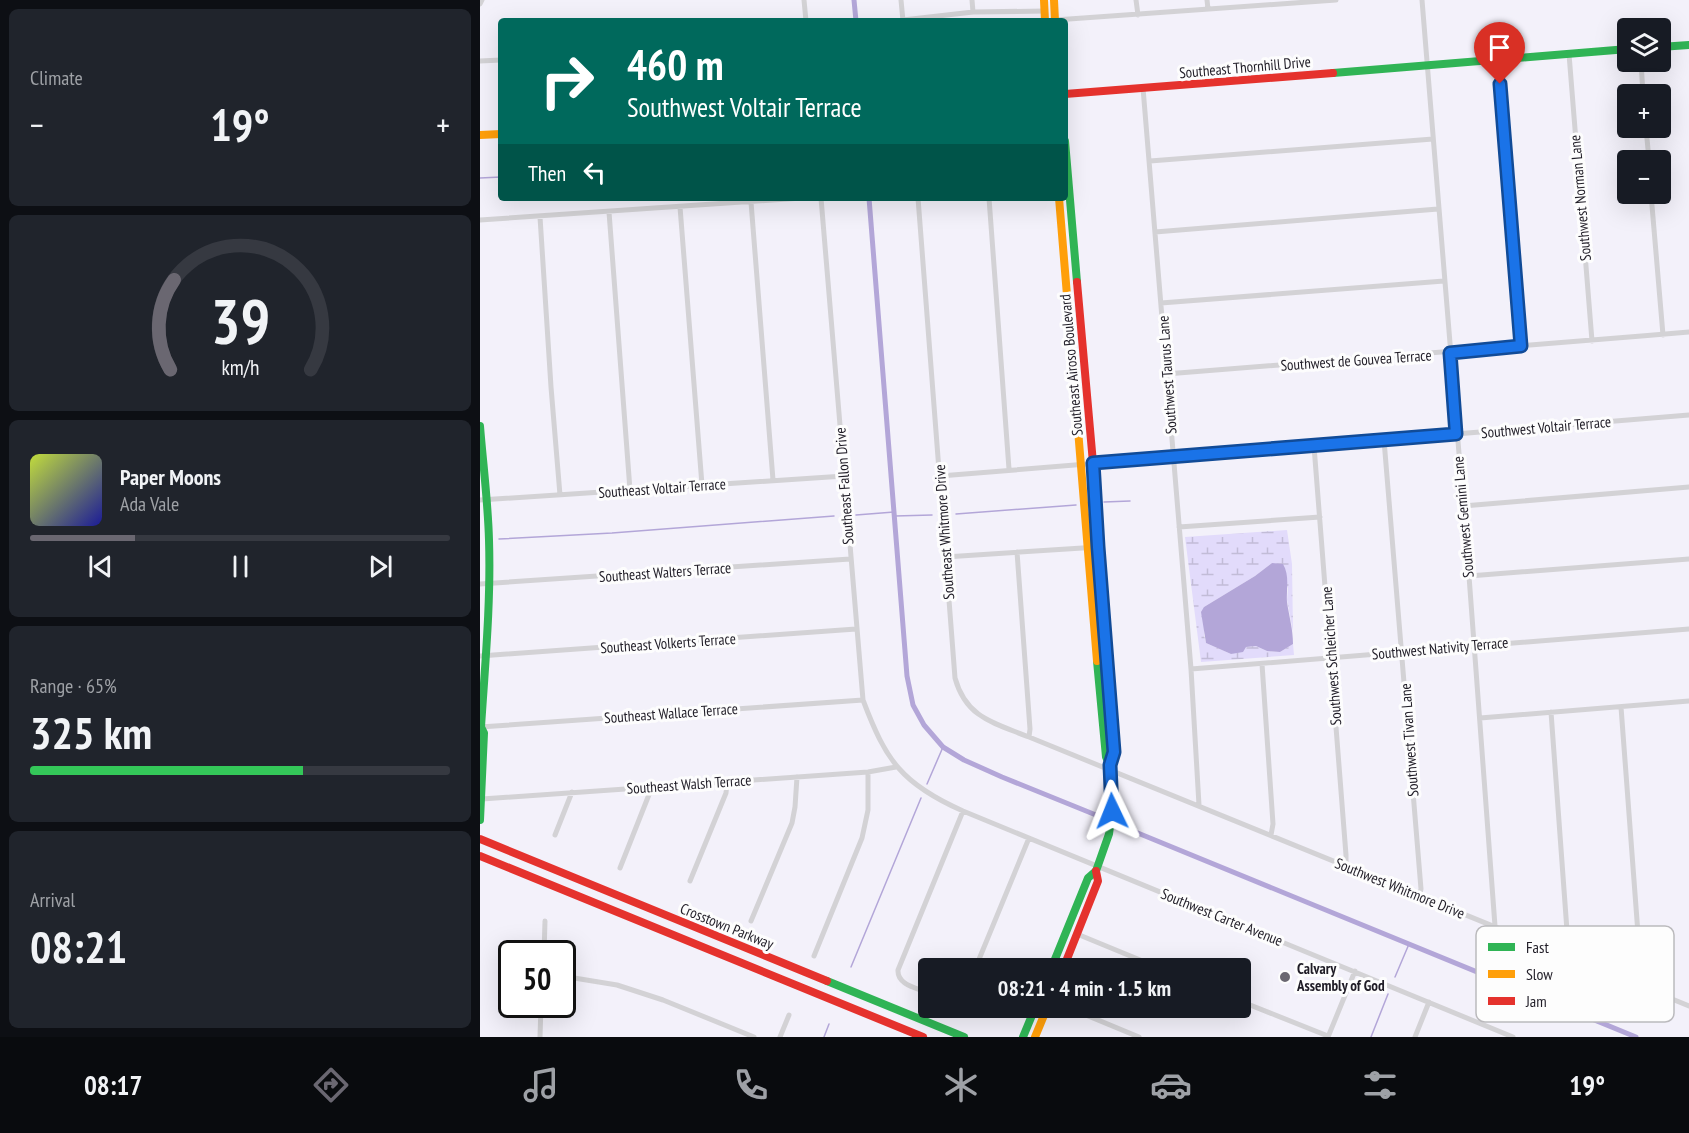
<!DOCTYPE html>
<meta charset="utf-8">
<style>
:root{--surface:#171b24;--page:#20242c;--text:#f1f3f6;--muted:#9ea1a6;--line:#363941;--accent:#6a6771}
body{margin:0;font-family:"PT Sans Narrow",sans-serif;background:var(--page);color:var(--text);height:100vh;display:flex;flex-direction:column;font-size:22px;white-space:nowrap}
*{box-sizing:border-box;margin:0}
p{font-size:20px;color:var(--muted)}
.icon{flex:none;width:33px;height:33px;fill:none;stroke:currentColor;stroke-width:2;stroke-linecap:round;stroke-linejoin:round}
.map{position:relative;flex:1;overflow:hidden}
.side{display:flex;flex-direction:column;gap:9px;padding:9px;background:#0d0f14;width:480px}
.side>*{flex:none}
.banner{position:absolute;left:18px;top:18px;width:570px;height:183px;border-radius:6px;box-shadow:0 6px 24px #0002;background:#00695c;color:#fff;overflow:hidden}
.fabs{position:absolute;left:1137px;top:18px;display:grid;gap:12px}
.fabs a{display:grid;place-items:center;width:54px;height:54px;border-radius:6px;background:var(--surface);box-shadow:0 6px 24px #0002;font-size:30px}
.speed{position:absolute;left:18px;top:940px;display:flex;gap:12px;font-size:30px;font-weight:700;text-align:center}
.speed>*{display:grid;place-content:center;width:78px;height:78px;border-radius:50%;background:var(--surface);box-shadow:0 6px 24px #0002;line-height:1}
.speed .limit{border:3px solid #111;border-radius:9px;background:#fff;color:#111}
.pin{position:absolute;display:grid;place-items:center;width:51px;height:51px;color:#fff;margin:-62px -26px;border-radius:50% 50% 50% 0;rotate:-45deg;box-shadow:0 0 6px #0007}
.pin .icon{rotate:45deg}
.me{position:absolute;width:66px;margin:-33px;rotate:358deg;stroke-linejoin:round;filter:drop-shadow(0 0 4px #0008)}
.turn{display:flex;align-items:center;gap:21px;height:126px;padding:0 30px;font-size:27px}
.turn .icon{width:78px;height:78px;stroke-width:2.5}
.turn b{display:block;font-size:42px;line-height:51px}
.then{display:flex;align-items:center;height:57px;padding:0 30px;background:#0003;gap:12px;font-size:22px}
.big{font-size:45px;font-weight:600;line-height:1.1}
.side .widget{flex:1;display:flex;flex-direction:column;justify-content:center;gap:9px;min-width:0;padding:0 21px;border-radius:9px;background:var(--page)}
.side .dial{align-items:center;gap:0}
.dial svg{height:156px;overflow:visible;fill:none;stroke:var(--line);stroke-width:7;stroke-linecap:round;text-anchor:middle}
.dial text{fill:var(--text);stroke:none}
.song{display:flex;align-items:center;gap:18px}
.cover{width:72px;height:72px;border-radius:9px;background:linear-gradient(135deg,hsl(70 70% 55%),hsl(240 70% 35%))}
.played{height:6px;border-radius:3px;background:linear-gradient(90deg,var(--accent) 25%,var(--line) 25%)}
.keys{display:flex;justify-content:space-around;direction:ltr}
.heat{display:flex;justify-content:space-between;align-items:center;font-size:33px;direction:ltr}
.charge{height:9px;border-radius:4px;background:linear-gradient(90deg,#34c759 65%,var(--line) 0)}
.trip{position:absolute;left:438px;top:958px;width:333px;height:60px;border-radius:6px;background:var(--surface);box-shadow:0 6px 24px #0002;font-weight:600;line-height:60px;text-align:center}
.tabs{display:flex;height:96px;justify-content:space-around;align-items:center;background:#090b0e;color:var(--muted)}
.tabs .icon{width:42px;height:42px}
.tabs .current{color:var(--accent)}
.tabs b{font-size:27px;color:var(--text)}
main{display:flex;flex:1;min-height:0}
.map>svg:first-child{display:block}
.wetland{fill:url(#wetland-marsh)}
.water{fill:#b3a6d8}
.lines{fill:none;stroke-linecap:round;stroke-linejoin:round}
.stream{stroke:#b3a6d8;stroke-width:1.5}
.canal{stroke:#b3a6d8;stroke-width:5}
.street{stroke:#d3d2d5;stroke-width:5}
.fast{stroke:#30b455;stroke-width:8}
.slow{stroke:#ff9f0a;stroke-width:8}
.jam{stroke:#e5322d;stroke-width:8}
.route-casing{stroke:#114b97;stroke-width:15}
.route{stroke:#1a73e8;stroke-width:10}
.poi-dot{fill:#6a6771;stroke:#fdfdfd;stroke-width:2}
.labels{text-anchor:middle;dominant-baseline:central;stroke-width:6;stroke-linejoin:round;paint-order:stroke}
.street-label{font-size:15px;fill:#201d27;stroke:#fdfdfd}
.poi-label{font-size:15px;font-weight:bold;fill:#201d27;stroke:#fdfdfd;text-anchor:start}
.key{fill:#fdfdfd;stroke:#bbbabd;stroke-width:1.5}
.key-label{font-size:16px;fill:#201d27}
</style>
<main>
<section class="side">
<div class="widget"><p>Climate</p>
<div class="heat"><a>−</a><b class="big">19°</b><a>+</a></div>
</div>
<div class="widget dial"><svg viewBox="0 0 100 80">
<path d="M14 69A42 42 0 1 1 86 69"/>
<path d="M14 69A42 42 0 0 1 16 23" stroke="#6a6771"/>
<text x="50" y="56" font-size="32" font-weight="700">39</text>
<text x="50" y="72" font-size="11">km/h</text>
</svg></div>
<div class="widget">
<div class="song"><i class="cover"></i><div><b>Paper Moons</b><p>Ada Vale</p></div></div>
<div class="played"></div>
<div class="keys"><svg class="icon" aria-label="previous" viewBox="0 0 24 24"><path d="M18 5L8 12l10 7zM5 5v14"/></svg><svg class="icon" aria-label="pause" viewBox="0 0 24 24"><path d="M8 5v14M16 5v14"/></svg><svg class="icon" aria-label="next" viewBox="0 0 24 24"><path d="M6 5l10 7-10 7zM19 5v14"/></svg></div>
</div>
<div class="widget"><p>Range · 65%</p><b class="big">325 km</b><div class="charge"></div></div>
<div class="widget"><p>Arrival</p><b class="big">08:21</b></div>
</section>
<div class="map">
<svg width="1209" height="1037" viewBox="0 0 1209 1037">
<defs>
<pattern id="wetland-marsh" width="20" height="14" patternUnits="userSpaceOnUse" patternTransform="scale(1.5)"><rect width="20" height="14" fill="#e2dbfb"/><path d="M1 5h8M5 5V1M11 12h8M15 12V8" fill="none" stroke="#c2bcd7"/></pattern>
</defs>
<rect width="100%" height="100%" fill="#f3f1fa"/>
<!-- wetland -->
<path class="wetland" d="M 807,530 L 812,564 L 813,632 L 807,600 L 808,588 L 792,563 L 775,576 L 724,607 L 724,635 L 726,643 L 751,654 L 765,647 L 776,646 L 787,651 L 800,652 L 813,644 L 814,655 L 721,662 L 705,537 Z"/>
<!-- water -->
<path class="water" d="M 792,563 L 803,564 C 810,576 806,589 807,602 C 809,616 813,629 813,644 L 800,652 L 787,651 L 776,646 L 766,647 L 763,652 L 751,654 L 726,643 L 721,612 L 724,607 L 775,576 Z"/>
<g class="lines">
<!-- stream -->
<path class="stream" d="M 0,178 L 21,177
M 624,502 L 650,501
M 476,514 L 596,505
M 376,515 L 414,512
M 415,516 L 452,515
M 19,539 L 132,533 L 354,516
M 447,784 L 463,747
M 371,967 L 441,798
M 915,977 L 929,944
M 344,1037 L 349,1024
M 891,1037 L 908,994"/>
<!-- canal -->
<path class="canal" d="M 374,0 L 376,21
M 389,198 L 427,676 L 433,705 L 444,725 L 463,747 L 484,760 L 522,777 L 616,815
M 648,829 L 1156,1037"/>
<!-- street -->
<path class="street" d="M 324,0 L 326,21
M 421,0 L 423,21
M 492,0 L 493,12
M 656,0 L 658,15
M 727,0 L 728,9
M 942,0 L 989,576 L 1015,926
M 0,4 L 2,0
M 423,20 L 493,12 L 565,11
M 575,20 L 856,0
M 1089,54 L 1112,341
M 1018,60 L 1041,346
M 0,61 L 21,60
M 1161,62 L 1163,94
M 663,88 L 711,669 L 719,805
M 1166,128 L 1169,160
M 670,161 L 953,139
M 1171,194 L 1183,335
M 341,198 L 383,700 C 406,761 422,784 483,811 L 1033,1037
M 438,198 L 475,678 C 486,718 514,723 549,737 L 1209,1006
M 509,198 L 529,469
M 271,202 L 293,480
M 200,207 L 222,485
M 129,212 L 150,490
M 60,217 L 71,387 L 80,495
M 0,220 L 322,198
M 675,232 L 958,209
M 681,303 L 964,281
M 686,374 C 861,361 1035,347 1209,332
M 904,440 L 941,889 L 939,897
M 834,446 L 866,855 L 866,866
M 460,476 L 1209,415
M 0,500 L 364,476
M 983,506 L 1209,487
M 699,527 L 840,517
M 537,552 L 550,729 L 549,737
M 465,557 L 618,547
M 989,576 L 1209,559
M 0,584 L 370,559
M 0,656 L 376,629
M 782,664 L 793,824 L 791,835
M 711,669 L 1209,629
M 1141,707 L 1162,987
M 1071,712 L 1089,958
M 1000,718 L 1209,701
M 0,727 L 383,700
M 2,799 L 388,772 L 416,767
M 75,835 L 92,792
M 140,868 L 172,787
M 210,881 L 246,793 L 247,782
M 271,921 L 312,823 L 315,807 L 317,777
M 597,934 L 682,969
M 64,954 L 65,921
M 334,956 L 382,838 L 388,810 L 388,772
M 495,969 L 549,838
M 82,976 L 137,985 L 183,1000 L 274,1037
M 448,993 C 437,988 417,985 418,970 L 483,811
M 760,1001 L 848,1036
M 589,1008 L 659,1037
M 60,1037 L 61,1005
M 300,1037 L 309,1015
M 848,1037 L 875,971
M 935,1037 L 949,1002"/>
<!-- fast -->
<path class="fast" d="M 1180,47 L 1209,45
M 853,73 L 1148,49
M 585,141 L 597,282
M 0,426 C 3,464 8,502 9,540 C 11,602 5,665 1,727 L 4,733 L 0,820
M 617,661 L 626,757 L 630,766
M 571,969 L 608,878 L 616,871 L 629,834 L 632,811 L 630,766 L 634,752 L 622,604
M 347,981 L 484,1037
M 543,1037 L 555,1008"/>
<!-- slow -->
<path class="slow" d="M 564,0 L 565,21
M 574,0 L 575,21
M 0,135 L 21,134
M 579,198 L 617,661
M 555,1037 L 567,1008"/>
<!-- jam -->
<path class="jam" d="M 585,94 L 853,73
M 597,282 L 613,463 L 622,604
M 0,839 L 347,981
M 0,856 L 443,1037
M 583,969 L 618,881 L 616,871"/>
</g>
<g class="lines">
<defs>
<path id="route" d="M 632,811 L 630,765 L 634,752 L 618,547 L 613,463 L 976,434 L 970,353 L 1041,346 L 1020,84"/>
</defs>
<!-- route casing -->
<use href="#route" class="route-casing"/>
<!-- route -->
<use href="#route" class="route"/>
</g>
<!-- markers -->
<circle class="poi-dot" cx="805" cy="977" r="6"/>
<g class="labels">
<!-- street labels -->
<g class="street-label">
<text transform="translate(765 67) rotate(-5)">Southeast Thornhill Drive</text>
<text transform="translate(1100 198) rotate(-95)">Southwest Norman Lane</text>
<text transform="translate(876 360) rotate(-4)">Southwest de Gouvea Terrace</text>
<text transform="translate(591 365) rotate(-95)">Southeast Airoso Boulevard</text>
<text transform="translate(687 375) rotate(-94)">Southwest Taurus Lane</text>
<text transform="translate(1066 427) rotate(-5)">Southwest Voltair Terrace</text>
<text transform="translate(364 486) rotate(-94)">Southeast Fallon Drive</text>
<text transform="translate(182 488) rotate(-4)">Southeast Voltair Terrace</text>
<text transform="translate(983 517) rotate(-95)">Southwest Gemini Lane</text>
<text transform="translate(464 532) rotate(-94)">Southeast Whitmore Drive</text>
<text transform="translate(185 572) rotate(-4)">Southeast Walters Terrace</text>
<text transform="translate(188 643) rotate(-4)">Southeast Volkerts Terrace</text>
<text transform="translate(960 648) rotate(-5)">Southwest Nativity Terrace</text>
<text transform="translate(851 656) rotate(-94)">Southwest Schleicher Lane</text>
<text transform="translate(191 713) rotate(-4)">Southeast Wallace Terrace</text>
<text transform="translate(929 740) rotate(-94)">Southwest Tivan Lane</text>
<text transform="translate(209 784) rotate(-4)">Southeast Walsh Terrace</text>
<text transform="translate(920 888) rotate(22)">Southwest Whitmore Drive</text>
<text transform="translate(742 917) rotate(22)">Southwest Carter Avenue</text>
<text transform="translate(247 926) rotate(22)">Crosstown Parkway</text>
</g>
<!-- poi labels -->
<g class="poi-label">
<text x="817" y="968">Calvary<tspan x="817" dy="17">Assembly of God</tspan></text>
</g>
</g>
<!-- legend -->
<rect x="996" y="926" width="198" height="96" rx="9" class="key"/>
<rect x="1008" y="943" width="27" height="8" fill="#30b455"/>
<rect x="1008" y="970" width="27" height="8" fill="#ff9f0a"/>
<rect x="1008" y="997" width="27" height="8" fill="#e5322d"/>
<g class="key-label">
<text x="1046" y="953">Fast</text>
<text x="1046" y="980">Slow</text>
<text x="1046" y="1007">Jam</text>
</g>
</svg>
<div class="fabs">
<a><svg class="icon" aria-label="layers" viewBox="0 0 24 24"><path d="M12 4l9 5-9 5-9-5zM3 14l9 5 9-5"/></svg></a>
<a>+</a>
<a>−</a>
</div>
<div class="speed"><div class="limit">50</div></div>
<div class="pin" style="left:1020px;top:84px;background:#d93025"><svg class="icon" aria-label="arrive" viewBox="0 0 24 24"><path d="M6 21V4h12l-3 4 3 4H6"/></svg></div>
<svg class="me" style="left:632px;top:811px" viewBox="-20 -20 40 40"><path d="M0-17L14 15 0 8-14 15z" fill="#1a73e8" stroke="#fff" stroke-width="4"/></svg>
<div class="trip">08:21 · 4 min · 1.5 km</div>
<div class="banner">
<div class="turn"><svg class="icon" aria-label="right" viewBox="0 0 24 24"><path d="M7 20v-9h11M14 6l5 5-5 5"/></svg><div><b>460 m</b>Southwest Voltair Terrace</div></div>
<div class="then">Then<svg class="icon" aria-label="left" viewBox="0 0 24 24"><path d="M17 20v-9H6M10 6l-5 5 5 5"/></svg></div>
</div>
</div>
</main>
<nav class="tabs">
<b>08:17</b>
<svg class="icon current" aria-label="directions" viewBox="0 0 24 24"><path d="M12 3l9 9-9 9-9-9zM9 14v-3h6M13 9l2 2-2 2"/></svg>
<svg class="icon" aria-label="music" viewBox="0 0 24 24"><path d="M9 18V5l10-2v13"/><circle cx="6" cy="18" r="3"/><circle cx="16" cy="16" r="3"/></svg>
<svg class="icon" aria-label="phone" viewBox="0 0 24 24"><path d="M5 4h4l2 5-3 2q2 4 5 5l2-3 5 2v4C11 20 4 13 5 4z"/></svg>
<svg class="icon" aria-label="climate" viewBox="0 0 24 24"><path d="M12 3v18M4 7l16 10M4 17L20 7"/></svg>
<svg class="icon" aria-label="car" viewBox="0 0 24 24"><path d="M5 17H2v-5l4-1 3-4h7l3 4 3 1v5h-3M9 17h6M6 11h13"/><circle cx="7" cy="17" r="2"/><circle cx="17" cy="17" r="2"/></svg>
<svg class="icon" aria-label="filters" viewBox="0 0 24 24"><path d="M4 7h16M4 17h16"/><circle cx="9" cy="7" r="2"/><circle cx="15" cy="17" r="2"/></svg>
<b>19°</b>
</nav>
